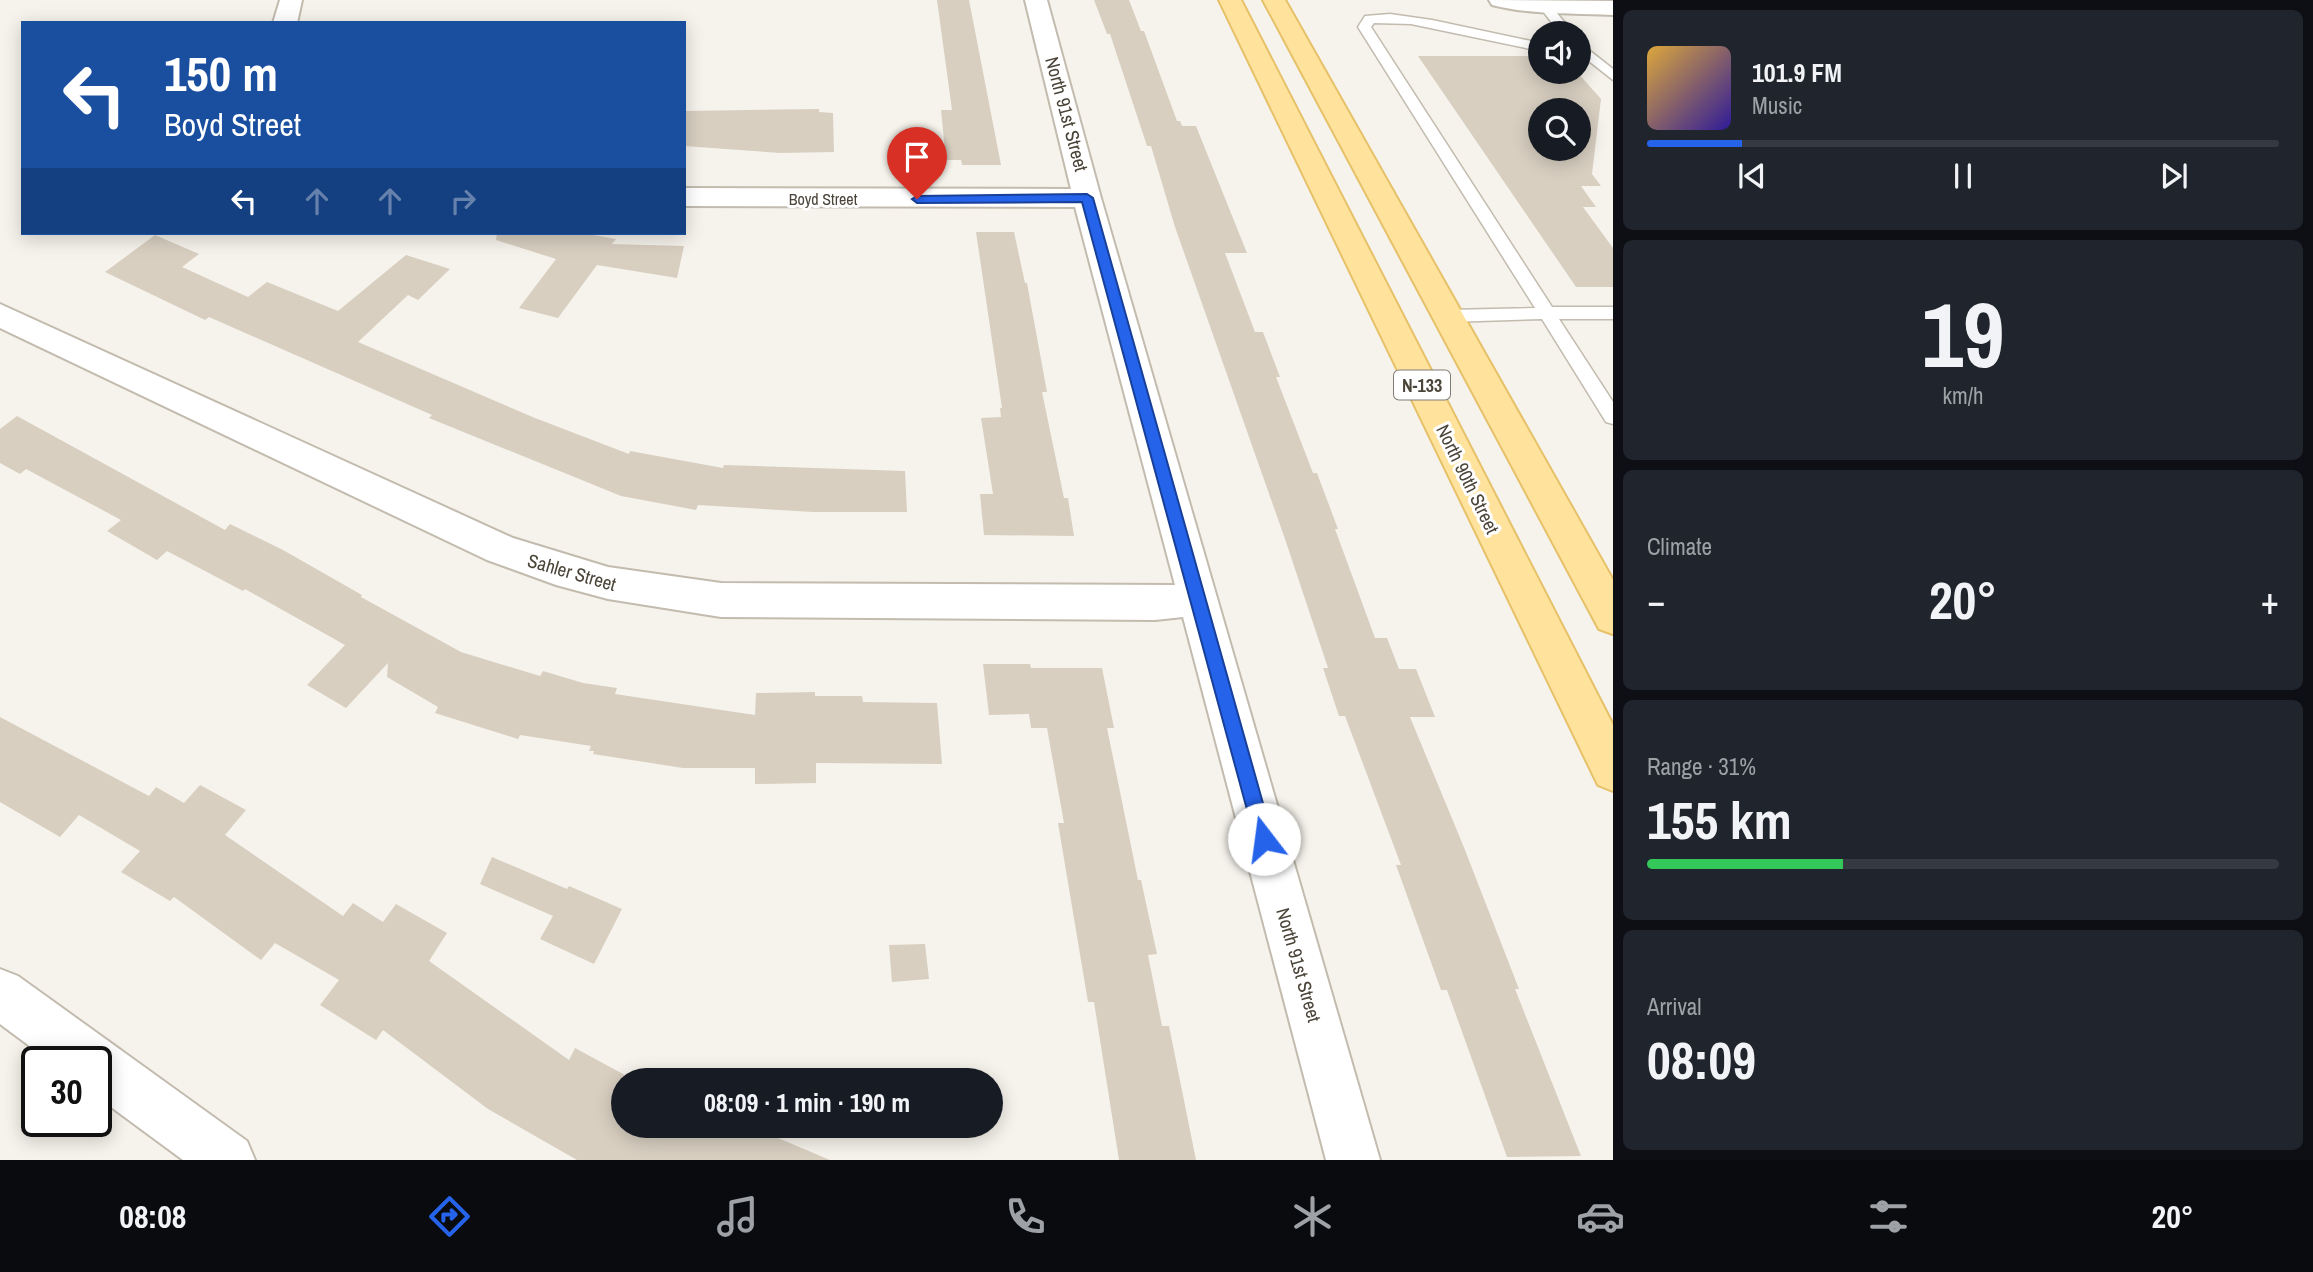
<!DOCTYPE html>
<meta charset="utf-8">
<style>
:root{--surface:#171b24;--page:#20242c;--text:#f1f3f6;--muted:#9ea1a6;--line:#363941;--accent:#2563eb}
body{margin:0;font-family:"Archivo Narrow",sans-serif;background:var(--page);color:var(--text);height:100vh;display:flex;flex-direction:column;font-size:26px;white-space:nowrap}
*{box-sizing:border-box;margin:0}
p{font-size:23px;color:var(--muted)}
.icon{flex:none;width:38px;height:38px;fill:none;stroke:currentColor;stroke-width:2;stroke-linecap:round;stroke-linejoin:round}
.map{position:relative;flex:1;overflow:hidden}
.drawer{display:flex;flex-direction:column;gap:10px;padding:10px;background:#0d0f14;width:700px}
.drawer>*{flex:none}
.guide{position:absolute;left:21px;top:21px;width:665px;height:214px;border-radius:0px;box-shadow:0 4px 18px #0003;background:#1a4fa0;color:#fff;overflow:hidden}
.controls{position:absolute;left:1528px;top:21px;display:grid;gap:14px}
.controls a{display:grid;place-items:center;width:63px;height:63px;border-radius:50%;background:var(--surface);box-shadow:0 4px 18px #0003;font-size:35px}
.speed{position:absolute;left:21px;top:1046px;display:flex;gap:14px;font-size:35px;font-weight:700;text-align:center}
.speed>*{display:grid;place-content:center;width:91px;height:91px;border-radius:50%;background:var(--surface);box-shadow:0 4px 18px #0003;line-height:1}
.speed .limit{border:4px solid #111;border-radius:10px;background:#fff;color:#111}
.pin{position:absolute;display:grid;place-items:center;width:60px;height:60px;color:#fff;margin:-72px -30px;border-radius:50% 50% 50% 0;rotate:-45deg;box-shadow:0 0 7px #0007}
.pin .icon{rotate:45deg}
.me{position:absolute;width:77px;margin:-38px;rotate:345deg;stroke-linejoin:round;filter:drop-shadow(0 0 5px #0008)}
.turn{display:flex;align-items:center;gap:24px;height:147px;padding:0 28px;font-size:32px}
.turn .icon{width:91px;height:91px;stroke-width:2.5}
.turn b{display:block;font-size:49px;line-height:60px}
.lanes{display:flex;align-items:center;height:66px;padding:0 28px;background:#0003;justify-content:center;gap:35px;direction:ltr}
.lanes .off{opacity:.35}
.big{font-size:52px;font-weight:700;line-height:1.1}
.drawer .card{flex:1;display:flex;flex-direction:column;justify-content:center;gap:10px;min-width:0;padding:0 24px;border-radius:10px;background:var(--page)}
.drawer .dial{align-items:center;gap:0}
.dial b{font-size:91px;line-height:1}
.song{display:flex;align-items:center;gap:21px}
.cover{width:84px;height:84px;border-radius:10px;background:linear-gradient(135deg,hsl(40 70% 55%),hsl(250 70% 35%))}
.played{height:7px;border-radius:4px;background:linear-gradient(90deg,var(--accent) 15%,var(--line) 15%)}
.keys{display:flex;justify-content:space-around;direction:ltr}
.heat{display:flex;justify-content:space-between;align-items:center;font-size:38px;direction:ltr}
.charge{height:10px;border-radius:5px;background:linear-gradient(90deg,#34c759 31%,var(--line) 0)}
.trip{position:absolute;left:611px;top:1068px;width:392px;height:70px;border-radius:35px;background:var(--surface);box-shadow:0 4px 18px #0003;font-weight:700;line-height:70px;text-align:center}
.menu{display:flex;height:112px;justify-content:space-around;align-items:center;background:#090b0e;color:var(--muted)}
.menu .icon{width:49px;height:49px}
.menu .on{color:var(--accent)}
.menu b{font-size:32px;color:var(--text)}
main{display:flex;flex:1;min-height:0}
.map>svg:first-child{display:block}
.building{fill:#d8cfc1;fill-rule:evenodd}
.lines{fill:none;stroke-linecap:round;stroke-linejoin:round}
.service-casing{stroke:#c2bbae;stroke-width:3}
.minor-casing{stroke:#c2bbae;stroke-width:4}
.tertiary-casing{stroke:#c2bbae;stroke-width:4}
.primary-casing{stroke:#e6c16a;stroke-width:4}
.service{fill:#fff;fill-rule:evenodd}
.minor{fill:#fff;fill-rule:evenodd}
.tertiary{fill:#fff;fill-rule:evenodd}
.primary{fill:#ffe39c;fill-rule:evenodd}
.route{fill:#2563eb;stroke:#184099;stroke-width:2}
.labels{text-anchor:middle;dominant-baseline:central;stroke-width:6;stroke-linejoin:round;paint-order:stroke}
.far-street-label{font-size:16px;fill:#4b4439;stroke:#fff}
.shield{fill:#fff;stroke:#817c74;stroke-width:2}
.shield-label{font-size:18px;font-weight:bold;fill:#4b4439}
.street-label{font-size:19px;fill:#4b4439;stroke:#fff}
</style>
<main>
<div class="map">
<svg width="1613" height="1160" viewBox="0 0 1613 1160">
<rect width="100%" height="100%" fill="#f6f3ec"/>
<!-- building -->
<path class="building" d="M 937,0 L 969,0 L 1001,165 L 962,165 L 961,160 L 946,160 L 941,110 L 952,110 Z
M 1094,0 L 1129,0 L 1141,31 L 1144,31 L 1177,121 L 1180,121 L 1182,126 L 1196,126 L 1247,253 L 1225,253 L 1255,332 L 1263,332 L 1280,377 L 1276,377 L 1313,473 L 1317,473 L 1338,529 L 1335,529 L 1375,638 L 1387,638 L 1399,669 L 1416,669 L 1435,717 L 1410,717 L 1463,845 L 1519,989 L 1515,989 L 1581,1156 L 1507,1157 L 1447,990 L 1441,990 L 1396,865 L 1401,865 L 1345,716 L 1339,716 L 1323,668 L 1328,668 L 1285,539 L 1175,227 L 1151,146 L 1147,146 L 1110,34 L 1107,34 Z
M 1418,56 L 1540,56 L 1540,72 L 1577,72 L 1601,99 L 1592,174 L 1601,186 L 1581,186 L 1596,207 L 1583,207 L 1613,248 L 1613,287 L 1576,287 ZM 1540,110 L 1578,110 L 1578,149 L 1540,149 Z
M 819,109 L 819,112 L 833,113 L 834,152 L 780,153 L 684,146 L 684,111 Z
M 976,232 L 1014,232 L 1025,283 L 1027,283 L 1047,392 L 1042,392 L 1064,498 L 1068,498 L 1074,536 L 984,535 L 980,494 L 993,494 L 981,418 L 1001,417 L 1000,408 L 1002,408 Z
M 497,233 L 582,233 L 616,239 L 612,244 L 684,246 L 677,278 L 597,265 L 558,318 L 519,308 L 556,259 L 496,240 Z
M 155,235 L 199,254 L 182,267 L 248,297 L 267,282 L 338,311 L 406,255 L 450,269 L 418,300 L 408,295 L 358,342 L 535,418 L 629,454 L 630,451 L 723,468 L 724,465 L 905,471 L 907,512 L 813,512 L 698,505 L 696,510 L 621,496 L 429,418 L 432,415 L 209,317 L 205,320 L 105,272 Z
M 17,416 L 225,530 L 230,524 L 283,550 L 362,595 L 361,597 L 461,652 L 540,676 L 543,671 L 583,683 L 617,688 L 615,694 L 755,715 L 756,693 L 815,692 L 815,696 L 862,696 L 863,702 L 937,703 L 942,764 L 816,763 L 816,783 L 755,784 L 755,768 L 683,768 L 593,754 L 594,751 L 589,751 L 591,746 L 520,735 L 518,739 L 435,713 L 438,707 L 387,677 L 388,663 L 346,708 L 307,685 L 345,645 L 245,589 L 243,591 L 167,551 L 157,560 L 107,531 L 121,520 L 26,469 L 20,474 L 0,463 L 0,429 Z
M 983,664 L 1030,664 L 1031,668 L 1102,668 L 1114,728 L 1107,728 L 1138,880 L 1141,880 L 1157,954 L 1148,955 L 1162,1026 L 1169,1026 L 1196,1160 L 1119,1160 L 1094,1002 L 1088,1002 L 1058,823 L 1064,823 L 1047,728 L 1031,728 L 1029,714 L 989,715 Z
M 0,717 L 149,796 L 156,787 L 184,803 L 200,785 L 246,810 L 225,835 L 343,916 L 353,903 L 383,922 L 396,904 L 447,933 L 429,961 L 569,1060 L 575,1048 L 634,1080 L 623,1080 L 623,1125 L 747,1125 L 830,1160 L 577,1160 L 488,1109 L 383,1030 L 376,1040 L 320,1005 L 339,980 L 275,943 L 261,960 L 174,897 L 170,901 L 121,872 L 140,851 L 79,815 L 60,837 L 0,802 Z
M 492,857 L 567,889 L 569,886 L 622,909 L 594,964 L 540,939 L 553,916 L 480,884 Z
M 925,944 L 929,979 L 892,982 L 889,945 Z"/>
<g class="lines">
<defs>
<path id="service" d="M 1544,1 L 1548,2 L 1573,33 L 1560,33 L 1538,5 Z
M 1390,14 L 1432,20 L 1540,43 L 1540,51 L 1411,24 L 1374,23 L 1371,27 L 1552,307 L 1613,307 L 1613,319 L 1559,319 L 1613,402 L 1613,424 L 1606,422 L 1542,319 L 1448,322 L 1439,316 L 1448,310 L 1535,308 L 1358,27 L 1365,16 Z
M 1585,47 L 1613,69 L 1613,80 L 1580,54 L 1578,51 Z"/>
<path id="minor" d="M 280,0 L 302,0 L 297,23 L 273,23 Z
M 1025,0 L 1047,0 L 1101,198 L 1380,1160 L 1326,1160 L 1183,617 L 1155,620 L 721,617 L 608,599 L 556,585 L 487,560 L 0,328 L 0,304 L 513,538 L 608,567 L 721,583 L 1175,585 L 1075,207 L 684,206 L 684,188 L 1071,189 Z
M 0,969 L 18,976 L 247,1141 L 255,1160 L 183,1160 L 96,1096 L 96,1062 L 51,1062 L 0,1024 Z"/>
<path id="tertiary" d="M 1489,0 L 1613,1 L 1613,15 C 1573,13 1531,15 1492,5 Z"/>
<path id="primary" d="M 1219,0 L 1241,0 L 1613,725 L 1613,791 L 1598,785 Z
M 1263,0 L 1285,0 L 1613,580 L 1613,634 L 1599,629 Z"/>
</defs>
<!-- service casing -->
<use href="#service" class="service-casing"/>
<!-- minor casing -->
<use href="#minor" class="minor-casing"/>
<!-- tertiary casing -->
<use href="#tertiary" class="tertiary-casing"/>
<!-- primary casing -->
<use href="#primary" class="primary-casing"/>
<!-- service -->
<use href="#service" class="service"/>
<!-- minor -->
<use href="#minor" class="minor"/>
<!-- tertiary -->
<use href="#tertiary" class="tertiary"/>
<!-- primary -->
<use href="#primary" class="primary"/>
</g>
<!-- route -->
<path class="route" d="M 1087,194 L 1093,198 L 1273,839 L 1271,846 L 1264,849 L 1257,846 L 1255,839 L 1082,202 L 917,203 L 912,199 L 917,196 Z"/>
<g class="labels">
<!-- far-street labels -->
<g class="far-street-label">
<text x="823" y="199">Boyd Street</text>
</g>
<!-- shield labels -->
<rect class="shield" x="1394" y="370.5" width="56" height="29" rx="5"/>
<g class="shield-label">
<text x="1422" y="385">N-133</text>
</g>
<!-- street labels -->
<g class="street-label">
<text transform="translate(1067 114) rotate(75)">North 91st Street</text>
<text transform="translate(1468 479) rotate(64)">North 90th Street</text>
<text transform="translate(572 572) rotate(16)">Sahler Street</text>
<text transform="translate(1299 965) rotate(74)">North 91st Street</text>
</g>
</g>
</svg>
<div class="controls">
<a><svg class="icon" aria-label="sound" viewBox="0 0 24 24"><path d="M4 9h4l5-4v14l-5-4H4zM17 9q2 3 0 6"/></svg></a>
<a><svg class="icon" aria-label="search" viewBox="0 0 24 24"><circle cx="10" cy="10" r="6"/><path d="M15 15l6 6"/></svg></a>
</div>
<div class="speed"><div class="limit">30</div></div>
<div class="pin" style="left:917px;top:199px;background:#d93025"><svg class="icon" aria-label="arrive" viewBox="0 0 24 24"><path d="M6 21V4h12l-3 4 3 4H6"/></svg></div>
<svg class="me" style="left:1264px;top:839px" viewBox="-20 -20 40 40"><circle r="19" fill="#fff"/><path d="M0-13L10 11 0 6-10 11z" fill="#2563eb"/></svg>
<div class="trip">08:09 · 1 min · 190 m</div>
<div class="guide">
<div class="turn"><svg class="icon" aria-label="left" viewBox="0 0 24 24"><path d="M17 20v-9H6M10 6l-5 5 5 5"/></svg><div><b>150 m</b>Boyd Street</div></div>
<div class="lanes"><svg class="icon" aria-label="left" viewBox="0 0 24 24"><path d="M17 20v-9H6M10 6l-5 5 5 5"/></svg><svg class="icon off" aria-label="ahead" viewBox="0 0 24 24"><path d="M12 20V5M6 11l6-6 6 6"/></svg><svg class="icon off" aria-label="ahead" viewBox="0 0 24 24"><path d="M12 20V5M6 11l6-6 6 6"/></svg><svg class="icon off" aria-label="right" viewBox="0 0 24 24"><path d="M7 20v-9h11M14 6l5 5-5 5"/></svg></div>
</div>
</div>
<section class="drawer">
<div class="card">
<div class="song"><i class="cover"></i><div><b>101.9 FM</b><p>Music</p></div></div>
<div class="played"></div>
<div class="keys"><svg class="icon" aria-label="previous" viewBox="0 0 24 24"><path d="M18 5L8 12l10 7zM5 5v14"/></svg><svg class="icon" aria-label="pause" viewBox="0 0 24 24"><path d="M8 5v14M16 5v14"/></svg><svg class="icon" aria-label="next" viewBox="0 0 24 24"><path d="M6 5l10 7-10 7zM19 5v14"/></svg></div>
</div>
<div class="card dial"><b>19</b><p>km/h</p></div>
<div class="card"><p>Climate</p>
<div class="heat"><a>−</a><b class="big">20°</b><a>+</a></div>
</div>
<div class="card"><p>Range · 31%</p><b class="big">155 km</b><div class="charge"></div></div>
<div class="card"><p>Arrival</p><b class="big">08:09</b></div>
</section>
</main>
<nav class="menu">
<b>08:08</b>
<svg class="icon on" aria-label="directions" viewBox="0 0 24 24"><path d="M12 3l9 9-9 9-9-9zM9 14v-3h6M13 9l2 2-2 2"/></svg>
<svg class="icon" aria-label="music" viewBox="0 0 24 24"><path d="M9 18V5l10-2v13"/><circle cx="6" cy="18" r="3"/><circle cx="16" cy="16" r="3"/></svg>
<svg class="icon" aria-label="phone" viewBox="0 0 24 24"><path d="M5 4h4l2 5-3 2q2 4 5 5l2-3 5 2v4C11 20 4 13 5 4z"/></svg>
<svg class="icon" aria-label="climate" viewBox="0 0 24 24"><path d="M12 3v18M4 7l16 10M4 17L20 7"/></svg>
<svg class="icon" aria-label="car" viewBox="0 0 24 24"><path d="M5 17H2v-5l4-1 3-4h7l3 4 3 1v5h-3M9 17h6M6 11h13"/><circle cx="7" cy="17" r="2"/><circle cx="17" cy="17" r="2"/></svg>
<svg class="icon" aria-label="filters" viewBox="0 0 24 24"><path d="M4 7h16M4 17h16"/><circle cx="9" cy="7" r="2"/><circle cx="15" cy="17" r="2"/></svg>
<b>20°</b>
</nav>
